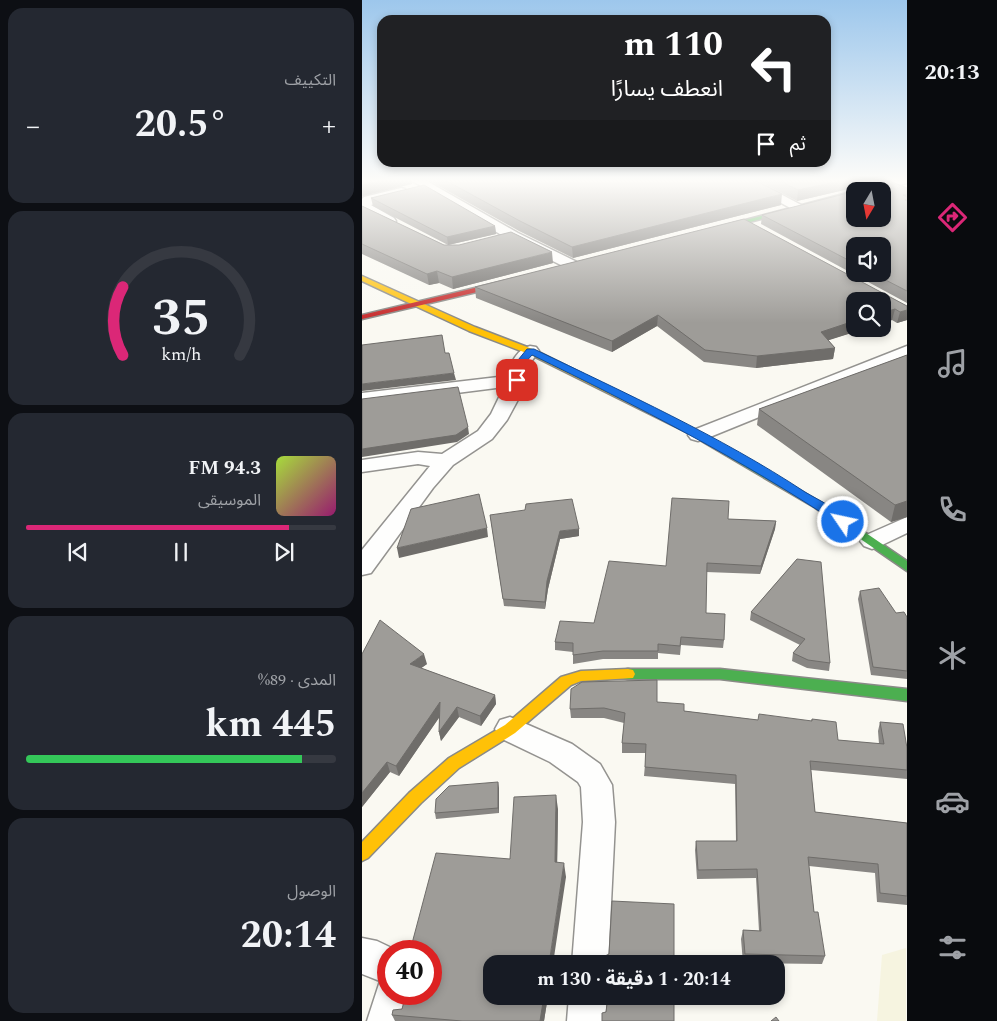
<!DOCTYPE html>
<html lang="ar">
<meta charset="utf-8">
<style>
:root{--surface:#171b24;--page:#242831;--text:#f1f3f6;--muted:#9ea1a6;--line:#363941;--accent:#db2777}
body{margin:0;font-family:Spectral,"Noto Sans Arabic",serif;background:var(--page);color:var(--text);direction:rtl;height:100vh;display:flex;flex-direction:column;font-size:19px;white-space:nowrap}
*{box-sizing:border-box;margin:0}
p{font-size:16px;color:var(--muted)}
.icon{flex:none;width:28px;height:28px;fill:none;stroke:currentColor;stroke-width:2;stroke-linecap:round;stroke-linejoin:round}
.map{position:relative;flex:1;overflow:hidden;direction:ltr}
.side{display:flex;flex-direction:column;gap:8px;padding:8px;background:#0d0f14;width:362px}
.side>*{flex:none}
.banner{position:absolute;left:15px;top:15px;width:454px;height:152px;border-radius:15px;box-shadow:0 2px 8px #0003;direction:rtl;background:#202124;color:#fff;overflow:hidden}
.needle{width:32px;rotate:190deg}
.fabs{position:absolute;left:484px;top:182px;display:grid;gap:10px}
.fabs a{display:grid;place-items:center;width:45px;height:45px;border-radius:10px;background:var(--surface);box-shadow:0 2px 8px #0003;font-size:25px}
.speed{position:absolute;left:15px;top:940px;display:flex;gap:10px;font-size:25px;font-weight:700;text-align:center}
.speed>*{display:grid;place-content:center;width:65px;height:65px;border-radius:50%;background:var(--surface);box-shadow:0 2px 8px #0003;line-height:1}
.speed .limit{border:8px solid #d22;background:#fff;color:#111}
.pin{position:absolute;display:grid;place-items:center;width:42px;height:42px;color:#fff;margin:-21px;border-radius:10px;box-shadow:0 2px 8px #0006}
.me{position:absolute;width:55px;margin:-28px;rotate:304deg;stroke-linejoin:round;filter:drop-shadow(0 0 4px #0008)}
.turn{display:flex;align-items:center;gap:18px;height:105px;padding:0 25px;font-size:22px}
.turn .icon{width:65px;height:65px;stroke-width:2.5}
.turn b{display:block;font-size:35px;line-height:42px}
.then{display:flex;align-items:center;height:48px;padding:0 25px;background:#0003;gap:10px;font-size:19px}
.big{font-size:38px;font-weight:700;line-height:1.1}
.side .tile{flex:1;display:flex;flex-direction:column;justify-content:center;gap:8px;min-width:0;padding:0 18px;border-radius:15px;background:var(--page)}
.side .dial{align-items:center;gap:0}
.dial svg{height:130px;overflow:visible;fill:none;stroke:var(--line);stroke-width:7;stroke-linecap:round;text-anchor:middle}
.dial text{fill:var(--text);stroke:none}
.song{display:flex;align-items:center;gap:15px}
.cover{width:60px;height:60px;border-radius:8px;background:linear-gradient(135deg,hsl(80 70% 55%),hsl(320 70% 35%))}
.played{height:5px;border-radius:2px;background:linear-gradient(90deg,var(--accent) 85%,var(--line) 85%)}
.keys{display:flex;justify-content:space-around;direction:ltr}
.heat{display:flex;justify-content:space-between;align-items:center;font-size:28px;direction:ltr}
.charge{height:8px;border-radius:4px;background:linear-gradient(90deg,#34c759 89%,var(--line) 0)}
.trip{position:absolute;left:121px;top:955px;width:302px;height:50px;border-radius:15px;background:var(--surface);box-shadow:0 2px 8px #0003;font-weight:700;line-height:50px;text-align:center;direction:rtl}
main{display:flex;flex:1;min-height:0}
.menu{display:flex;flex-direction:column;width:90px;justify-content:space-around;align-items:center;background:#090b0e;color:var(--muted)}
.menu .icon{width:35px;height:35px}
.menu .active{color:var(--accent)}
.menu b{font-size:22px;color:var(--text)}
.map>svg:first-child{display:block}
.farmland{fill:#f6f4e0}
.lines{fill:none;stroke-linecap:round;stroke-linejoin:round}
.street-casing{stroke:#949390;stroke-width:3}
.fast-casing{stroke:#8a8a87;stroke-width:3}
.slow-casing{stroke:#8a8a87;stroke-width:3}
.jam-casing{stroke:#8a8a87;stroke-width:3}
.street{fill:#fefefd;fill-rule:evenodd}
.fast{fill:#4caf50;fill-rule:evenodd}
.slow{fill:#ffc107;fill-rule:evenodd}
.jam{fill:#c62828;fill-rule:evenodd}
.wall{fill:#888683;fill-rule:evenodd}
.shaded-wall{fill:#6f6d6a}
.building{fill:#9e9c98;stroke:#6f6d6a;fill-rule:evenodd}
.route{fill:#1a73e8;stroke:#114b97}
</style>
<main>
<nav class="menu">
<b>20:13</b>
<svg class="icon active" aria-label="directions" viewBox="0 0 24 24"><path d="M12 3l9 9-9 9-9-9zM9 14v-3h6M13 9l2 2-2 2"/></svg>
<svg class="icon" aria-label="music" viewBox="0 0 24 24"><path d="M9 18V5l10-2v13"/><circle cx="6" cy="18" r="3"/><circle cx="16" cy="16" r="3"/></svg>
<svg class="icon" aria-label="phone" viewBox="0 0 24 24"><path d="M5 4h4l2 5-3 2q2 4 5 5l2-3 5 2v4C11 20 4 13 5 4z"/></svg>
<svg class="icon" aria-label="climate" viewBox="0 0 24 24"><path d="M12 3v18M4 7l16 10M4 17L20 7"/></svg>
<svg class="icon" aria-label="car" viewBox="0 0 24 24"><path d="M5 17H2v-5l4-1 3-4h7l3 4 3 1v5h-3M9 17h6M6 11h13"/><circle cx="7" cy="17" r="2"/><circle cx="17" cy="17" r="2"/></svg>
<svg class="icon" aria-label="filters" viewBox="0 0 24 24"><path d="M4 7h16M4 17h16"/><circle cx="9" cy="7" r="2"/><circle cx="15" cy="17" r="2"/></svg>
</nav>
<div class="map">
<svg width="545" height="1021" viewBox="0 0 545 1021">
<rect width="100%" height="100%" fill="#faf9f2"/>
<!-- farmland -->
<path class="farmland" d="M 544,948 L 544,1021 L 515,1021 L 520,955 Z"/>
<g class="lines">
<defs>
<path id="street" d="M 49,180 L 63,180 L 156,233 L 215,262 L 217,265 L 210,269 L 205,268 L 146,239 Z
M 377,180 L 392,180 L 443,207 L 437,211 L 432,210 Z
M 529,180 L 545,180 L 545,183 L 512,191 L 492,191 L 494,188 Z
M 39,188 L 43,189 L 45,192 L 43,195 L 9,205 L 32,218 L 34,221 L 32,224 L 22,224 L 0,210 L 0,199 L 2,197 Z
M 168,346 L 174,347 L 177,351 L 166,366 L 159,394 L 145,420 L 130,439 L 91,465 L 71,488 L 9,573 L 0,575 L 0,550 L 68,466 L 56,464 L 0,472 L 0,460 L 56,452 L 80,454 L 116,431 L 129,414 L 142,387 L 0,405 L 0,393 L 145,376 C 148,364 155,349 168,346 Z
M 545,346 L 545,357 L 343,439 L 336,441 L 329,439 L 326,435 L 329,431 Z
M 545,517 L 545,533 L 518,546 L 510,549 L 502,546 L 498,541 L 502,536 Z
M 148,717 L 210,744 L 238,764 L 250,785 L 253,822 L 246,964 L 210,964 L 221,822 L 219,787 L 216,782 L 188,762 L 138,738 L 133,729 L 138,720 Z
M 0,938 L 15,941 L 36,951 L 26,951 L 26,994 L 51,994 L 43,1021 L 5,1021 L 18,981 L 0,974 Z
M 207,996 L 245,996 L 243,1021 L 205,1021 Z"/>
<path id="fast" d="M 493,191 L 492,195 L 349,232 L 346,230 Z
M 330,428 L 460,503 L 545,561 L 545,571 L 452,507 L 326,433 L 325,431 L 326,429 Z
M 266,669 L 358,669 L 545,689 L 545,701 L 358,679 L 266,679 L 261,678 L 259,674 L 261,670 Z"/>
<path id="slow" d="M 0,276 L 113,327 L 173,350 L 335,431 L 330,434 L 326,433 L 167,354 L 107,331 L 0,281 Z
M 266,669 L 271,670 L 273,674 L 271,678 L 219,681 L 209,685 L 153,733 L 97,768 L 59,803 L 6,858 L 0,861 L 0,842 L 47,793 L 87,758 L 143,725 L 199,677 L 219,671 Z"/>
<path id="jam" d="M 150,279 L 154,281 L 153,283 L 0,319 L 0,315 Z"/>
</defs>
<!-- street casing -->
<use href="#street" class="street-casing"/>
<!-- fast casing -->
<use href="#fast" class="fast-casing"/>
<!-- slow casing -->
<use href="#slow" class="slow-casing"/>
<!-- jam casing -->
<use href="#jam" class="jam-casing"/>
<!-- street -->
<use href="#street" class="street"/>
<!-- fast -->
<use href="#fast" class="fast"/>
<!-- slow -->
<use href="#slow" class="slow"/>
<!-- jam -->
<use href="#jam" class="jam"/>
</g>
<!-- wall -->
<path class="wall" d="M 66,180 L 392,180 L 419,205 L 211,258 L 157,231 Z
M 395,180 L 525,180 L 507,184 L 545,188 L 545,303 L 399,224 L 400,215 L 494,191 L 495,187 L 435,201 ZM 492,246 L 520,274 L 492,274 Z
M 9,198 L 133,226 L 134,234 L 86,245 L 11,206 Z
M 0,206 L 82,245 L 191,263 L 91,289 L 77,283 L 67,285 L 0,254 Z
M 382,219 L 545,306 L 545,320 L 535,323 L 530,320 L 523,322 L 520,322 L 520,301 L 492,301 L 492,329 L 502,329 L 466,340 L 473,348 L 471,359 L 394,368 L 342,362 L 295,326 L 250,352 L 114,298 L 113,287 Z
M 545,355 L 545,517 L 529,522 L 395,425 L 397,409 Z
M 128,515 L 217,536 L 198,539 L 186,589 L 183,609 L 142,606 Z
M 366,519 L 414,521 L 413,529 L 398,574 L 344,572 L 344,613 L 362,640 L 361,648 L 319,645 L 318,655 L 296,653 L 296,659 L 241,659 L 211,664 L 211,652 L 193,650 L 193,642 L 232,623 L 304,566 Z
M 435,559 L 468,663 L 467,671 L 445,668 L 430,661 L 431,653 L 438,645 L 388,620 L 389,612 Z
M 498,591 L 534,613 L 545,617 L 545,679 L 509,675 L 496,599 Z
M 0,654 L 65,664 L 59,668 L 133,695 L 134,704 L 119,726 L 97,717 L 79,741 L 77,732 L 78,716 L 37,776 L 28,772 L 0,807 Z
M 295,702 L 322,711 L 396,720 L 449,721 L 450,719 L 476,740 L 517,744 L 516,731 L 518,722 L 545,748 L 545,779 L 449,770 L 453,812 L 545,823 L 545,905 L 515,902 L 513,873 L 447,866 L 452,912 L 463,956 L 460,964 L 381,963 L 379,939 L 381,930 L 397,931 L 394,878 L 335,879 L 333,850 L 334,841 L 374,841 L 373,784 L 282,776 L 284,753 L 260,753 L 260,743 L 262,723 L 242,718 L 209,718 L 208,709 Z
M 137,788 L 137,813 L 74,819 L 73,813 Z
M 196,809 L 195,862 L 204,877 L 130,996 L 186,996 L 182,1021 L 33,1021 L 30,1015 L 40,1009 L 148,859 Z"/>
<!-- shaded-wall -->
<path class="shaded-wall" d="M 24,180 L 50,180 L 50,184 L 1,196 L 0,197 L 0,185 Z
M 483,180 L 525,180 L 435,201 L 436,190 Z
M 420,194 L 419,205 L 211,258 L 210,247 Z
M 133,226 L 134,234 L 86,245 L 85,237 Z
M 190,252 L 191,263 L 91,289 L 90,277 Z
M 75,271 L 77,283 L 67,285 L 65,274 Z
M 533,309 L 530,320 L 523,322 L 526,311 Z
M 545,310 L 545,320 L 535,323 L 538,312 Z
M 296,315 L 295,326 L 250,352 L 250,341 Z
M 492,321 L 492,329 L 502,329 L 458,343 L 459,332 Z
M 473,348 L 471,359 L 394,368 L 395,356 Z
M 92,373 L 94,380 L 0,391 L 0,384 Z
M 106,427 L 107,434 L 95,442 L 0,457 L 0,449 Z
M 545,501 L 545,517 L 529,522 L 533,505 Z
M 414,521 L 413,529 L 398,574 L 399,566 Z
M 125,528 L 126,537 L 37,558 L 35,548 Z
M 217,529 L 217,536 L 198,539 L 186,589 L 183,609 L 183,602 L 185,581 L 198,531 Z
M 62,654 L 65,664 L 51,674 L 48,664 Z
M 133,695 L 134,704 L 119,726 L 118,716 Z
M 78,702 L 81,712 L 37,776 L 34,766 Z
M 95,707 L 97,717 L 79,741 L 77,732 Z
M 25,762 L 28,772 L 0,807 L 0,793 Z
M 136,782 L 137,788 L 137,813 L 136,808 Z
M 194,795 L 196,809 L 195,876 L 193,862 Z
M 202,863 L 204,877 L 191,964 L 187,964 Z
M 182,996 L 186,996 L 182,1021 L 178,1021 Z"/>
<!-- building -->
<path class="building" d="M 0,180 L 24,180 L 0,185 Z
M 83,180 L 392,180 L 420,194 L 210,247 L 156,220 Z
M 416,180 L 483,180 L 436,190 Z
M 528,181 L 545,188 L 545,195 L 541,195 L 545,197 L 545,200 L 543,200 L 545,201 L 545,291 L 512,274 L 520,274 L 520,246 L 492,246 L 492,263 L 400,215 L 494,191 L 495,184 L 514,184 ZM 492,191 L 520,191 L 520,219 L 492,219 Z
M 62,185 L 133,226 L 85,237 L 9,198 Z
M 0,206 L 82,245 L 97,245 L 149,232 L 190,252 L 90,277 L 75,271 L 65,274 L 0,244 Z
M 382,219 L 545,306 L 545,310 L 538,312 L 533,309 L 526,311 L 520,311 L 520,301 L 492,301 L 492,321 L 459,332 L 473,348 L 395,356 L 343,350 L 296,315 L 250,341 L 113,287 Z
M 80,335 L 83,353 L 87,353 L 92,373 L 0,384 L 0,345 Z
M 545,355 L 545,501 L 533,505 L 397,409 Z
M 96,387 L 106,427 L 94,435 L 0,449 L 0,399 Z
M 117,494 L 125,528 L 35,548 L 49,509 Z
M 310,498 L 367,501 L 366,519 L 414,521 L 399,566 L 345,563 L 344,613 L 363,614 L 362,640 L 319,637 L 318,646 L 296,644 L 296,651 L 241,651 L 211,655 L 211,643 L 193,642 L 198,621 L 232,623 L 247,561 L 304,566 Z
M 210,499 L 217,529 L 198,531 L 185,581 L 183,602 L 141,599 L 128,515 L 163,510 L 164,504 Z
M 435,559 L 459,562 L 468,663 L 446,660 L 431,653 L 443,639 L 389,612 Z
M 517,588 L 534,613 L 542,612 L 545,617 L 545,671 L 511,667 L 498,591 Z
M 18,620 L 62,654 L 48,664 L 133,695 L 118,716 L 95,707 L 77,732 L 78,702 L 34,766 L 25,762 L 0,793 L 0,654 Z
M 295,680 L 295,702 L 322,704 L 322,711 L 396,720 L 397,714 L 450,721 L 450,719 L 474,722 L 476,740 L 522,744 L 518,722 L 541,724 L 545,748 L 545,770 L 448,761 L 453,812 L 545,823 L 545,896 L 518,893 L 516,864 L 446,857 L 452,912 L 456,912 L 463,956 L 383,954 L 381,930 L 399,931 L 395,869 L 336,870 L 334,841 L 375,841 L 374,775 L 283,767 L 284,744 L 260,743 L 263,713 L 242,708 L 208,709 L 209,689 L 220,682 Z
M 136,782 L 136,808 L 73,813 L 74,799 L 87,786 Z
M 194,795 L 193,862 L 202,863 L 187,964 L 130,964 L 130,996 L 182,996 L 178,1021 L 100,1021 L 30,1015 L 31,1010 L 40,1009 L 44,994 L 69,994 L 69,951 L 48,951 L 74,853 L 148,859 L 152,797 Z
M 250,901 L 312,904 L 312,964 L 243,964 L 243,956 L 247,954 Z
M 246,996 L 312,996 L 312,1021 L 240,1021 L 240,1013 L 244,1012 Z
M 414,1017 L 417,1021 L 409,1021 Z"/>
<!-- sky -->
<linearGradient id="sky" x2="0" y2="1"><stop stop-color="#9dc7ec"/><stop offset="0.56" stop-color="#fdfcf9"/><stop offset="1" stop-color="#fdfcf9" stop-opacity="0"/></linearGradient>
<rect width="545" height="323" fill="url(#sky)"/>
<!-- route -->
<path class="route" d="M 165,349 L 172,349 C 263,393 358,436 443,492 C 456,500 477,509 487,522 L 481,525 L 477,524 C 379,459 275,406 170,355 L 161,365 L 160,380 L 152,381 L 152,365 Z"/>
</svg>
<div class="fabs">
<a><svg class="needle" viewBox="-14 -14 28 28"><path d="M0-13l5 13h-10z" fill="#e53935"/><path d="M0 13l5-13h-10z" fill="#9ea1a6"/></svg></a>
<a><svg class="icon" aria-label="sound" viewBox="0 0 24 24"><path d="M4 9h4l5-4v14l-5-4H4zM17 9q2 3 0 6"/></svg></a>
<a><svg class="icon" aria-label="search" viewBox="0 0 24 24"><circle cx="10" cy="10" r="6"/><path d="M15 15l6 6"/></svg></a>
</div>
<div class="speed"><div class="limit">40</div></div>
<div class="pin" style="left:155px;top:380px;background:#d93025"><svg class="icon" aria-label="arrive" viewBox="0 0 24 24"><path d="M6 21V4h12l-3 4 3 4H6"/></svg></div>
<svg class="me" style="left:481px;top:522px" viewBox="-20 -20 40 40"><circle r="17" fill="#1a73e8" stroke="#fff" stroke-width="3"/><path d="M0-11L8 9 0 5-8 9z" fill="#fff"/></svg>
<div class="trip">20:14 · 1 دقيقة · 130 m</div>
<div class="banner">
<div class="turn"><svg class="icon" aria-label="left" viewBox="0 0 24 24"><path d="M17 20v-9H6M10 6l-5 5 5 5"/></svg><div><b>110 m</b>انعطف يسارًا</div></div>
<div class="then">ثم<svg class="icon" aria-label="arrive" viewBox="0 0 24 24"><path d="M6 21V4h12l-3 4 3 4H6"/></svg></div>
</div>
</div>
<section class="side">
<div class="tile"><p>التكييف</p>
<div class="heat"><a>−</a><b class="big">20.5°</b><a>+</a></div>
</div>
<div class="tile dial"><svg viewBox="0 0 100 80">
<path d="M14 69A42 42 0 1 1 86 69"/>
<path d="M14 69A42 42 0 0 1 14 27" stroke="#db2777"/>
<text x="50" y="56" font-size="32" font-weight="700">35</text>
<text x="50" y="72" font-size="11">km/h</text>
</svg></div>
<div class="tile">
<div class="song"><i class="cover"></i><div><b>94.3 FM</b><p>الموسيقى</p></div></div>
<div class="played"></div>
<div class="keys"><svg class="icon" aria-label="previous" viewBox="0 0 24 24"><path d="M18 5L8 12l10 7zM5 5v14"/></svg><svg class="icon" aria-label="pause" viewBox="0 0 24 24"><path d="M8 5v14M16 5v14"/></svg><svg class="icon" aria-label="next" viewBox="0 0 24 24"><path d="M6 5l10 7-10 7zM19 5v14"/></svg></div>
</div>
<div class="tile"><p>المدى · 89%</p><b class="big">445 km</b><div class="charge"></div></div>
<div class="tile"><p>الوصول</p><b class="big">20:14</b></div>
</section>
</main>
